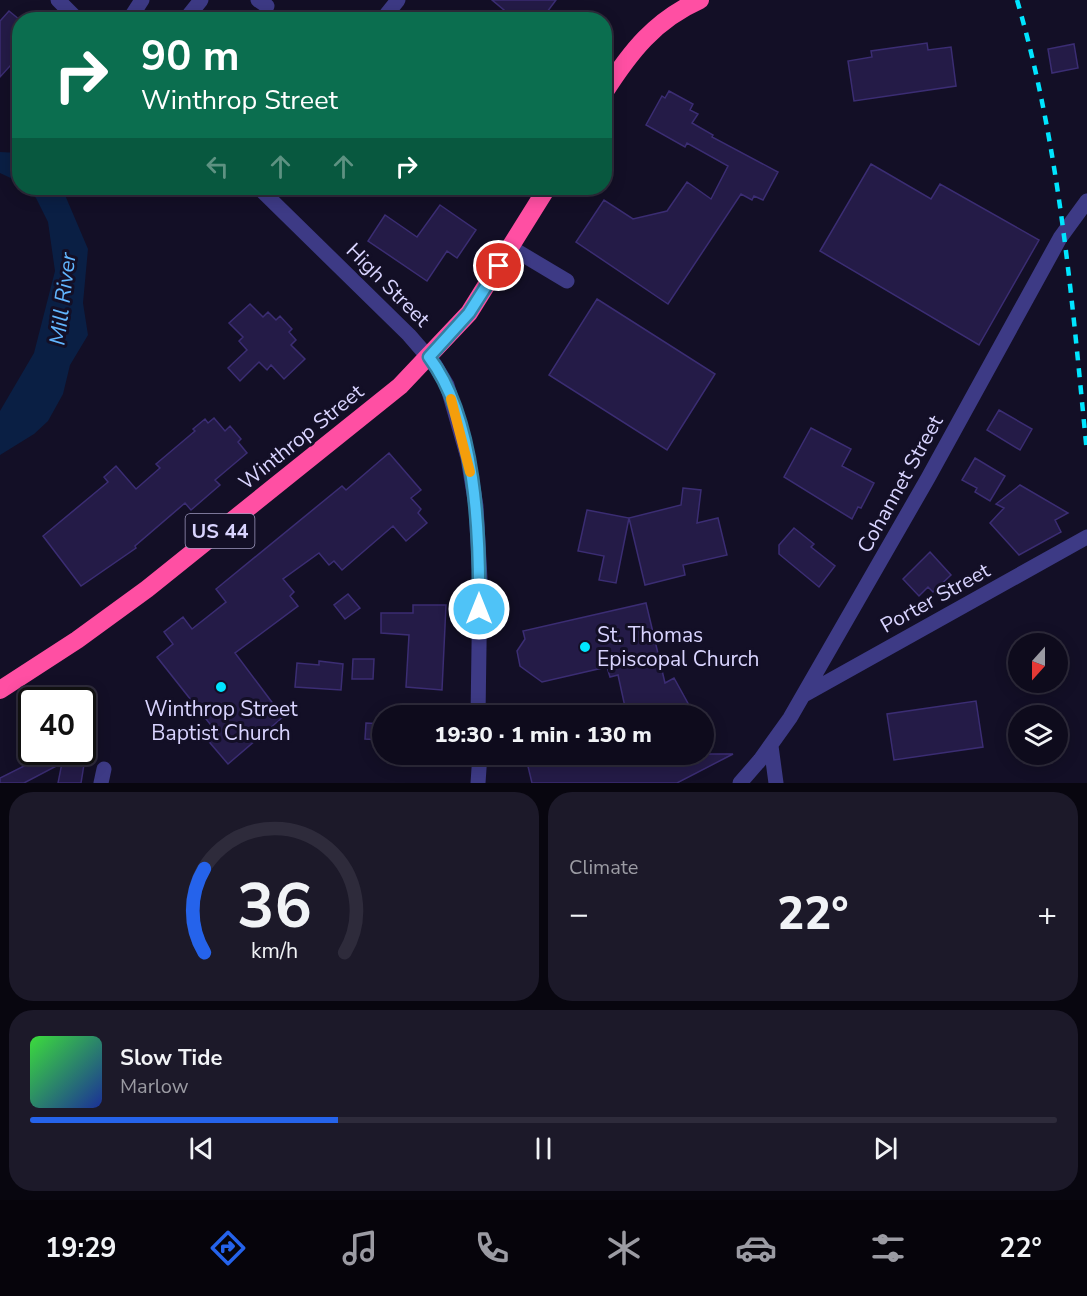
<!DOCTYPE html>
<meta charset="utf-8">
<style>
:root{--surface:#0e0b1c;--page:#1c1929;--text:#f1f3f6;--muted:#9b9ba3;--line:#2e2b3b;--accent:#2563eb}
body{margin:0;font-family:"Nunito Sans",sans-serif;background:var(--page);color:var(--text);height:100vh;display:flex;flex-direction:column;font-size:22px;white-space:nowrap}
*{box-sizing:border-box;margin:0}
p{font-size:20px;color:var(--muted)}
.icon{flex:none;width:33px;height:33px;fill:none;stroke:currentColor;stroke-width:2;stroke-linecap:round;stroke-linejoin:round}
.map{position:relative;height:783px;overflow:hidden}
.sheet{display:flex;flex-direction:column;gap:9px;padding:9px;background:#08060f;flex:1}
.sheet>*{flex:none}
.hud{position:absolute;left:12px;top:12px;width:600px;height:183px;border-radius:24px;box-shadow:0 3px 15px #0003,0 0 0 2px var(--line);background:#0b6e4f;color:#fff;overflow:hidden}
.needle{width:39px;rotate:201deg}
.buttons{position:absolute;left:1008px;top:633px;display:grid;gap:12px}
.buttons a{display:grid;place-items:center;width:60px;height:60px;border-radius:50%;background:var(--surface);box-shadow:0 3px 15px #0003,0 0 0 2px var(--line);font-size:30px}
.speed{position:absolute;left:18px;top:687px;display:flex;gap:12px;font-size:30px;font-weight:700;text-align:center}
.speed>*{display:grid;place-content:center;width:78px;height:78px;border-radius:50%;background:var(--surface);box-shadow:0 3px 15px #0003,0 0 0 2px var(--line);line-height:1}
.speed .limit{border:3px solid #111;border-radius:9px;background:#fff;color:#111}
.pin{position:absolute;display:grid;place-items:center;width:51px;height:51px;color:#fff;margin:-26px;border:3px solid #fff;border-radius:50%;box-shadow:0 2px 6px #0007}
.me{position:absolute;width:66px;margin:-33px;rotate:0deg;stroke-linejoin:round;filter:drop-shadow(0 0 4px #0008)}
.turn{display:flex;align-items:center;gap:21px;height:126px;padding:0 30px;font-size:27px}
.turn .icon{width:78px;height:78px;stroke-width:2.5}
.turn b{display:block;font-size:42px;line-height:51px}
.lanes{display:flex;align-items:center;height:57px;padding:0 30px;background:#0003;justify-content:center;gap:30px;direction:ltr}
.lanes .off{opacity:.35}
.big{font-size:45px;font-weight:800;line-height:1.1}
.sheet .tile{flex:1;display:flex;flex-direction:column;justify-content:center;gap:9px;min-width:0;padding:0 21px;border-radius:24px;background:var(--page)}
.sheet .dial{align-items:center;gap:0}
.dial svg{height:156px;overflow:visible;fill:none;stroke:var(--line);stroke-width:7;stroke-linecap:round;text-anchor:middle}
.dial text{fill:var(--text);stroke:none}
.song{display:flex;align-items:center;gap:18px}
.cover{width:72px;height:72px;border-radius:9px;background:linear-gradient(135deg,hsl(120 70% 55%),hsl(230 70% 35%))}
.played{height:6px;border-radius:3px;background:linear-gradient(90deg,var(--accent) 30%,var(--line) 30%)}
.keys{display:flex;justify-content:space-around;direction:ltr}
.heat{display:flex;justify-content:space-between;align-items:center;font-size:33px;direction:ltr}
.sheet .tiles{flex:1;display:grid;gap:9px;grid-template-columns:1fr 1fr}
.tile:last-child{grid-column:span 2}
.trip{position:absolute;left:372px;top:705px;width:342px;height:60px;border-radius:30px;background:var(--surface);box-shadow:0 3px 15px #0003,0 0 0 2px var(--line);font-weight:800;line-height:60px;text-align:center}
.menu{display:flex;height:96px;justify-content:space-around;align-items:center;background:#06040b;color:var(--muted)}
.menu .icon{width:42px;height:42px}
.menu .current{color:var(--accent)}
.menu b{font-size:27px;color:var(--text)}
.map>svg:first-child{display:block}
.water{fill:#0a1f44}
.building{fill:#241b47;stroke:#3b2d73;stroke-width:1.5}
.lines{fill:none;stroke-linecap:round;stroke-linejoin:round}
.minor{stroke:#3d3a85;stroke-width:15}
.highway{stroke:#ff4fa3;stroke-width:18}
.rail{stroke:#00e5ff;stroke-width:4.5;stroke-dasharray:9 8;stroke-linecap:butt}
.route-casing{stroke:#337fa1;stroke-width:15}
.route{stroke:#4fc3f7;stroke-width:10}
.slow{stroke:#f59e0b;stroke-width:10}
.poi-dot{fill:#00e5ff;stroke:#130f26;stroke-width:2}
.labels{text-anchor:middle;dominant-baseline:central;stroke-width:6;stroke-linejoin:round;paint-order:stroke}
.shield{fill:#130f26;stroke:#9e99be;stroke-width:1.5}
.shield-label{font-size:20px;font-weight:bold;fill:#d9d4ff}
.street-label{font-size:21px;fill:#d9d4ff;stroke:#130f26}
.poi-label{font-size:21px;fill:#d9d4ff;stroke:#130f26;text-anchor:start}
.water-label{font-size:22px;font-style:italic;fill:#62b6ff;stroke:#130f26}
</style>
<div class="map">
<svg width="1087" height="783" viewBox="0 0 1087 783">
<rect width="100%" height="100%" fill="#130f26"/>
<!-- water -->
<path class="water" d="M 0,152 L 19,153 L 19,182 L 0,173 Z
M 27,188 L 62,188 L 88,249 L 83,303 L 88,335 L 70,365 L 63,394 L 48,421 L 34,434 L 0,455 L 0,411 L 34,353 L 55,271 L 48,222 L 36,198 Z"/>
<!-- building -->
<path class="building" d="M 492,0 L 556,0 L 541,20 L 516,20 Z
M 9,11 L 20,20 L 20,55 L 0,77 L 0,21 Z
M 927,43 L 928,50 L 951,47 L 956,86 L 854,101 L 848,61 L 872,57 L 871,51 Z
M 1074,44 L 1078,68 L 1052,73 L 1048,49 Z
M 669,91 L 693,104 L 690,110 L 698,114 L 692,123 L 713,135 L 712,137 L 778,172 L 763,200 L 754,196 L 752,200 L 741,194 L 668,304 L 576,242 L 604,200 L 633,219 L 667,211 L 687,182 L 711,199 L 728,166 L 687,143 L 685,147 L 646,125 L 662,96 L 665,98 Z
M 871,164 L 931,199 L 940,184 L 1039,240 L 979,345 L 820,251 Z
M 440,205 L 476,230 L 457,258 L 447,251 L 427,281 L 368,241 L 385,215 L 417,237 Z
M 597,299 L 715,374 L 667,450 L 549,375 Z
M 250,304 L 263,317 L 268,312 L 276,320 L 280,316 L 292,329 L 289,332 L 296,340 L 291,345 L 305,359 L 284,379 L 271,365 L 267,370 L 259,362 L 240,381 L 228,368 L 247,350 L 239,341 L 243,337 L 229,323 Z
M 999,410 L 1032,429 L 1020,450 L 987,430 Z
M 214,418 L 225,431 L 230,426 L 241,439 L 238,442 L 247,453 L 215,480 L 220,485 L 191,510 L 185,503 L 135,546 L 136,548 L 81,586 L 43,536 L 108,482 L 104,477 L 116,466 L 136,489 L 160,468 L 156,464 L 195,431 L 193,429 L 205,419 L 208,423 Z
M 811,428 L 851,449 L 842,466 L 874,483 L 861,508 L 858,507 L 852,519 L 784,477 Z
M 389,453 L 421,490 L 411,498 L 421,509 L 418,513 L 427,523 L 406,541 L 393,526 L 342,570 L 334,561 L 329,565 L 319,553 L 283,579 L 294,592 L 290,596 L 298,606 L 235,653 L 283,717 L 228,764 L 205,737 L 214,729 L 157,657 L 173,644 L 164,632 L 183,617 L 192,629 L 226,602 L 216,589 L 342,486 L 346,490 Z
M 975,458 L 1005,476 L 990,501 L 975,492 L 977,488 L 962,480 Z
M 1020,485 L 1068,513 L 1055,520 L 1061,532 L 1019,555 L 990,523 L 1004,508 L 996,504 Z
M 683,488 L 701,490 L 697,523 L 718,518 L 727,555 L 683,565 L 685,575 L 645,585 L 629,518 L 681,505 Z
M 587,510 L 629,518 L 616,583 L 599,580 L 604,556 L 578,551 Z
M 794,528 L 814,544 L 811,547 L 835,566 L 819,587 L 779,554 L 779,545 Z
M 930,552 L 951,575 L 933,592 L 928,587 L 919,596 L 903,579 Z
M 348,594 L 360,608 L 345,619 L 334,605 Z
M 646,603 L 665,683 L 674,678 L 695,716 L 627,716 L 618,675 L 610,677 L 607,667 L 542,682 L 520,666 L 517,651 L 525,639 L 523,631 Z
M 413,605 L 446,605 L 442,690 L 406,687 L 409,635 L 381,633 L 381,613 L 413,613 Z
M 353,659 L 374,659 L 373,679 L 352,679 Z
M 319,661 L 343,664 L 341,690 L 295,687 L 297,663 L 319,665 Z
M 976,701 L 983,747 L 894,760 L 887,714 Z
M 366,723 L 382,724 L 382,740 L 365,739 Z
M 52,752 L 86,752 L 81,783 L 58,783 L 62,763 L 24,783 L 0,783 L 0,778 Z
M 525,754 L 733,754 L 677,783 L 532,783 Z"/>
<g class="lines">
<!-- minor -->
<path class="minor" d="M 58,0 L 78,20
M 258,0 L 267,6
M 129,20 L 142,0
M 185,20 L 201,0
M 382,20 L 398,0
M 259,188 L 409,335 L 435,365 L 447,385 L 468,458 L 476,506 L 480,579 L 478,716
M 510,247 L 567,281
M 804,695 L 1087,537
M 771,746 L 776,783
M 101,783 L 104,769
M 478,783 L 480,754
M 740,783 L 760,760 L 790,718 L 928,478 L 1060,238 L 1087,201"/>
<!-- highway -->
<path class="highway" d="M 604,93 C 630,52 655,20 700,0
M 0,690 L 77,640 L 147,589 L 400,386 L 469,313 L 547,188"/>
<!-- rail -->
<path class="rail" d="M 1017,0 C 1060,147 1072,301 1087,453"/>
</g>
<g class="lines">
<defs>
<path id="route" d="M 479,609 C 480,533 476,419 429,357 L 469,313 L 499,266"/>
</defs>
<!-- route casing -->
<use href="#route" class="route-casing"/>
<!-- route -->
<use href="#route" class="route"/>
<!-- slow -->
<path class="slow" d="M 451,399 L 470,472"/>
</g>
<!-- markers -->
<g class="poi-dot">
<circle cx="585" cy="647" r="6"/>
<circle cx="221" cy="687" r="6"/>
</g>
<g class="labels">
<!-- shield labels -->
<rect class="shield" x="185.5" y="514" width="69" height="34" rx="4.5"/>
<g class="shield-label">
<text x="220" y="531">US 44</text>
</g>
<!-- street labels -->
<g class="street-label">
<text transform="translate(388 285) rotate(45)">High Street</text>
<text transform="translate(301 437) rotate(-39)">Winthrop Street</text>
<text transform="translate(900 484) rotate(-61)">Cohannet Street</text>
<text transform="translate(935 598) rotate(-29)">Porter Street</text>
</g>
<!-- poi labels -->
<g class="poi-label">
<text x="597" y="635">St. Thomas<tspan x="597" dy="24">Episcopal Church</tspan></text>
<text x="221" y="709" text-anchor="middle">Winthrop Street<tspan x="221" dy="24">Baptist Church</tspan></text>
</g>
<!-- water labels -->
<g class="water-label">
<text transform="translate(63 299) rotate(-83)">Mill River</text>
</g>
</g>
</svg>
<div class="buttons">
<a><svg class="needle" viewBox="-14 -14 28 28"><path d="M0-13l5 13h-10z" fill="#e53935"/><path d="M0 13l5-13h-10z" fill="#9b9ba3"/></svg></a>
<a><svg class="icon" aria-label="layers" viewBox="0 0 24 24"><path d="M12 4l9 5-9 5-9-5zM3 14l9 5 9-5"/></svg></a>
</div>
<div class="speed"><div class="limit">40</div></div>
<div class="pin" style="left:499px;top:266px;background:#d93025"><svg class="icon" aria-label="arrive" viewBox="0 0 24 24"><path d="M6 21V4h12l-3 4 3 4H6"/></svg></div>
<svg class="me" style="left:479px;top:609px" viewBox="-20 -20 40 40"><circle r="17" fill="#4fc3f7" stroke="#fff" stroke-width="3"/><path d="M0-11L8 9 0 5-8 9z" fill="#fff"/></svg>
<div class="trip">19:30 · 1 min · 130 m</div>
<div class="hud">
<div class="turn"><svg class="icon" aria-label="right" viewBox="0 0 24 24"><path d="M7 20v-9h11M14 6l5 5-5 5"/></svg><div><b>90 m</b>Winthrop Street</div></div>
<div class="lanes"><svg class="icon off" aria-label="left" viewBox="0 0 24 24"><path d="M17 20v-9H6M10 6l-5 5 5 5"/></svg><svg class="icon off" aria-label="ahead" viewBox="0 0 24 24"><path d="M12 20V5M6 11l6-6 6 6"/></svg><svg class="icon off" aria-label="ahead" viewBox="0 0 24 24"><path d="M12 20V5M6 11l6-6 6 6"/></svg><svg class="icon" aria-label="right" viewBox="0 0 24 24"><path d="M7 20v-9h11M14 6l5 5-5 5"/></svg></div>
</div>
</div>
<section class="sheet">
<div class="tiles">
<div class="tile dial"><svg viewBox="0 0 100 80">
<path d="M14 69A42 42 0 1 1 86 69"/>
<path d="M14 69A42 42 0 0 1 14 26" stroke="#2563eb"/>
<text x="50" y="56" font-size="32" font-weight="700">36</text>
<text x="50" y="72" font-size="11">km/h</text>
</svg></div>
<div class="tile"><p>Climate</p>
<div class="heat"><a>−</a><b class="big">22°</b><a>+</a></div>
</div>
<div class="tile">
<div class="song"><i class="cover"></i><div><b>Slow Tide</b><p>Marlow</p></div></div>
<div class="played"></div>
<div class="keys"><svg class="icon" aria-label="previous" viewBox="0 0 24 24"><path d="M18 5L8 12l10 7zM5 5v14"/></svg><svg class="icon" aria-label="pause" viewBox="0 0 24 24"><path d="M8 5v14M16 5v14"/></svg><svg class="icon" aria-label="next" viewBox="0 0 24 24"><path d="M6 5l10 7-10 7zM19 5v14"/></svg></div>
</div>
</div>
</section>
<nav class="menu">
<b>19:29</b>
<svg class="icon current" aria-label="directions" viewBox="0 0 24 24"><path d="M12 3l9 9-9 9-9-9zM9 14v-3h6M13 9l2 2-2 2"/></svg>
<svg class="icon" aria-label="music" viewBox="0 0 24 24"><path d="M9 18V5l10-2v13"/><circle cx="6" cy="18" r="3"/><circle cx="16" cy="16" r="3"/></svg>
<svg class="icon" aria-label="phone" viewBox="0 0 24 24"><path d="M5 4h4l2 5-3 2q2 4 5 5l2-3 5 2v4C11 20 4 13 5 4z"/></svg>
<svg class="icon" aria-label="climate" viewBox="0 0 24 24"><path d="M12 3v18M4 7l16 10M4 17L20 7"/></svg>
<svg class="icon" aria-label="car" viewBox="0 0 24 24"><path d="M5 17H2v-5l4-1 3-4h7l3 4 3 1v5h-3M9 17h6M6 11h13"/><circle cx="7" cy="17" r="2"/><circle cx="17" cy="17" r="2"/></svg>
<svg class="icon" aria-label="filters" viewBox="0 0 24 24"><path d="M4 7h16M4 17h16"/><circle cx="9" cy="7" r="2"/><circle cx="15" cy="17" r="2"/></svg>
<b>22°</b>
</nav>
